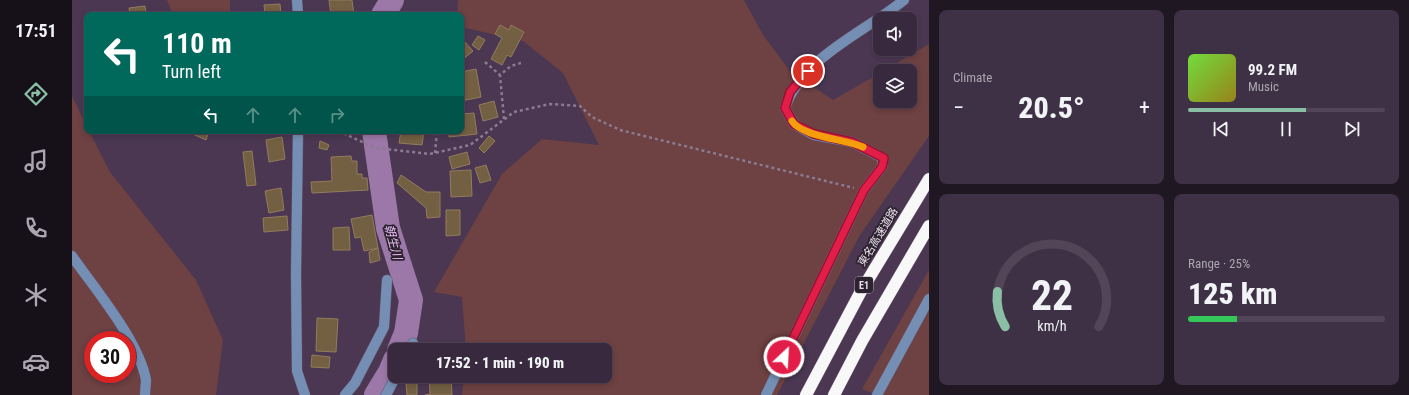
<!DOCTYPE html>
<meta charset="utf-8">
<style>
:root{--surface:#38293e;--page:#3f3145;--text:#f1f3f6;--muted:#aba6b0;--line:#524558;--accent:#8abfa5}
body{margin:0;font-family:"Roboto Condensed","Noto Sans JP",sans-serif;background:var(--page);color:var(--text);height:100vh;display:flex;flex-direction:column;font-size:15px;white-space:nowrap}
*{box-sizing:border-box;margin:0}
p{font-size:13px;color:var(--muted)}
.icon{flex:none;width:22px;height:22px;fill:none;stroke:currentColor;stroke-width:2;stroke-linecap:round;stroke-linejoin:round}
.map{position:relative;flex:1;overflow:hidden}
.details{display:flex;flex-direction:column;gap:10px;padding:10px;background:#1f1722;width:480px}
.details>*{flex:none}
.banner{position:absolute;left:12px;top:12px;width:380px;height:122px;border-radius:8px;box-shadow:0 2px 6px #0003,0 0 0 1px var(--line);background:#00695c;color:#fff;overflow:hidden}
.tools{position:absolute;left:801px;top:12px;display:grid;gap:8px}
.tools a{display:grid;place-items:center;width:44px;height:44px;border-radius:8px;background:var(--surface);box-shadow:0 2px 6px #0003,0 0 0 1px var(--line);font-size:20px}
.speed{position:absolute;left:12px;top:331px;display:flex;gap:8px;font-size:20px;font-weight:700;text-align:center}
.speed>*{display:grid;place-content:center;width:52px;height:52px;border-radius:50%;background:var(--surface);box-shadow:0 2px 6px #0003,0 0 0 1px var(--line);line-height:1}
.speed .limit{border:6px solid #d22;background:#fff;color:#111}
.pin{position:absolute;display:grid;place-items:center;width:34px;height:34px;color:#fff;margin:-17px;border:2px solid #fff;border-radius:50%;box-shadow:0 1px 4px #0007}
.me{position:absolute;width:44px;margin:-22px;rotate:25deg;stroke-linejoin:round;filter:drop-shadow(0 0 3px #0008)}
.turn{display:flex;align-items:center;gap:14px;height:84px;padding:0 12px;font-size:18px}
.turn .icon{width:52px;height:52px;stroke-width:2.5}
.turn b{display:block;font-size:28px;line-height:34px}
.lanes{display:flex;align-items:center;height:38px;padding:0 12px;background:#0003;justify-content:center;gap:20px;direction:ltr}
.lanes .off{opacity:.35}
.big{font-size:30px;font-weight:800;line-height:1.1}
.details .tile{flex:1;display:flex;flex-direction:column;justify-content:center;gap:6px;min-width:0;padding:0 14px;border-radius:8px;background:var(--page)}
.details .dial{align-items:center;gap:0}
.dial svg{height:104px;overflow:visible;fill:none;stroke:var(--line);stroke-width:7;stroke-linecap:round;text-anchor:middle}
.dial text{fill:var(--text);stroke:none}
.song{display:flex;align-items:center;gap:12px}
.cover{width:48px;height:48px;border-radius:6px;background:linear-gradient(135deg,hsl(100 70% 55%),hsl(50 70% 35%))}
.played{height:4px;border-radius:2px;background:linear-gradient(90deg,var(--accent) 60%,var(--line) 60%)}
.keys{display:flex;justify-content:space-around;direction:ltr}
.heat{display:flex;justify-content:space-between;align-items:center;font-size:22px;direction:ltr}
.charge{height:6px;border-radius:3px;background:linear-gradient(90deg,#34c759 25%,var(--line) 0)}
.details .tiles{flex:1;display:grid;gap:10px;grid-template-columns:repeat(2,1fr)}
.trip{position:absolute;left:316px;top:343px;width:224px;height:40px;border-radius:8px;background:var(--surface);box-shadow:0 2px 6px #0003,0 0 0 1px var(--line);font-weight:800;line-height:40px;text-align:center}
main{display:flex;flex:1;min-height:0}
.dock{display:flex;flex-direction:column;width:72px;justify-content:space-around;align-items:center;background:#161019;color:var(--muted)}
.dock .icon{width:28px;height:28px}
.dock .current{color:var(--accent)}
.dock b{font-size:18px;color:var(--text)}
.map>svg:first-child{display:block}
.green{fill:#6e4142;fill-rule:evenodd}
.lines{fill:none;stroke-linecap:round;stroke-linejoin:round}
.river{stroke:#9c78a8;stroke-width:24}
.building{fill:#735f41;stroke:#917c5d}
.minor-casing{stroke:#68556e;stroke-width:11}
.highway-casing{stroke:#68556e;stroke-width:13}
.path{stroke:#8b7a91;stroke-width:2.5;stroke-dasharray:3 3;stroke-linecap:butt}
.minor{stroke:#758fb4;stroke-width:10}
.highway{stroke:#f8f8f8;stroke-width:12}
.route-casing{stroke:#92132f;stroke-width:10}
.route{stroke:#e11d48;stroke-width:7}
.slow{stroke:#f59e0b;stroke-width:7}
.labels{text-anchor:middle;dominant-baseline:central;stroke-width:3.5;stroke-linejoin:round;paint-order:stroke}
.shield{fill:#2c232f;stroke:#b1a6b5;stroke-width:1}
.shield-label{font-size:10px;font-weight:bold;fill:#eadeee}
.street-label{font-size:11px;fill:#eadeee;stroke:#2c232f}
.water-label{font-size:12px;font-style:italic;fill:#e9bef6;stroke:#2c232f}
</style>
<main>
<nav class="dock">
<b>17:51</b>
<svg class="icon current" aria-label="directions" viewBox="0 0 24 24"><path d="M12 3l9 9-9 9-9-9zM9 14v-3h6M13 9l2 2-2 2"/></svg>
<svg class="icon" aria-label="music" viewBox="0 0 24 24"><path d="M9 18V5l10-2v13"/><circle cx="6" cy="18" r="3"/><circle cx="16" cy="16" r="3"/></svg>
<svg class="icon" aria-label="phone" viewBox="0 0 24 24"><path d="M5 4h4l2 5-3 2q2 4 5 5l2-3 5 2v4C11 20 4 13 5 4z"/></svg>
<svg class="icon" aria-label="climate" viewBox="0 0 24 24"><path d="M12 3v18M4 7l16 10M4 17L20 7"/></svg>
<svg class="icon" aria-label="car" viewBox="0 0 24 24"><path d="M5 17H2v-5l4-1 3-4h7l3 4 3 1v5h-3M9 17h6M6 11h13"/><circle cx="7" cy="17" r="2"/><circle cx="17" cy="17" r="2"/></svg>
</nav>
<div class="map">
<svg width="857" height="395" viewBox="0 0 857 395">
<rect width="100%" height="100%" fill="#4b3752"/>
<!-- green -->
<path class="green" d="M 95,0 L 158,0 L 158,15 L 101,15 Z
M 386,0 L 672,0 L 691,35 L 718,71 L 761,100 L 808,73 L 808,101 L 838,101 L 838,71 L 811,71 L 857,44 L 857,136 L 788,235 L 705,395 L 390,395 L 392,376 L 533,376 L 533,350 L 394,350 L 390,297 L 362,292 L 430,174 L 470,139 L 527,145 L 491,73 L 451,41 L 389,27 L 389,15 L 385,15 Z
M 0,96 L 15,127 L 15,131 L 17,131 L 38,172 L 124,280 L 151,340 L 144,395 L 0,395 ZM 21,340 L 55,340 L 55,374 L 21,374 Z
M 857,270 L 857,395 L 805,395 L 790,389 Z"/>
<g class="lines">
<!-- river -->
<path class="river" d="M 311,15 L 320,0
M 302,131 L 316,228 L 339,300 L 334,333 L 327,350
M 304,395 L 318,372 L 323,360"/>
</g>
<!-- building -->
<path class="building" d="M 257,0 L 280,0 L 282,15 L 259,15 Z
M 208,4 L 209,15 L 193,15 L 192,5 Z
M 73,6 L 74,15 L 58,15 L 57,8 Z
M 428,25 L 437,30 L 439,25 L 452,32 L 439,57 L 435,55 L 430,65 L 419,59 L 430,38 L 423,34 Z
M 406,36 L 413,40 L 407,50 L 400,45 Z
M 391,40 L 401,51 L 389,61 L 389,42 Z
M 404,69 L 409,97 L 389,101 L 389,72 Z
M 422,101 L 426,117 L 411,121 L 407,105 Z
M 402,113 L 405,134 L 377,137 L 377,131 L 389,131 L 389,114 Z
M 114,131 L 137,131 L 134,140 Z
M 329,131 L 342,133 L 342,131 L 352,131 L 350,145 L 327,143 Z
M 417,136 L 423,141 L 412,153 L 407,148 Z
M 210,137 L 213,159 L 197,162 L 194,140 Z
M 248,141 L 257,145 L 255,150 L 247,148 Z
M 180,151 L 184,185 L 175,186 L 171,152 Z
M 395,152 L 398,164 L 380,169 L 377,157 Z
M 279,156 L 280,161 L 285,161 L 285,174 L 290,174 L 290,178 L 295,178 L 296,190 L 240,193 L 239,182 L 260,181 L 259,157 Z
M 414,165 L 419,180 L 408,183 L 403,168 Z
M 399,170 L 400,196 L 379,197 L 378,171 Z
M 329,175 L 354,192 L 368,192 L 368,217 L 355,218 L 354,208 L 325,183 Z
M 209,188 L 212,210 L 197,213 L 193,191 Z
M 374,210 L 388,210 L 388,235 L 374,236 Z
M 300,215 L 306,248 L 292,251 L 289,237 L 283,238 L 279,219 Z
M 215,216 L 216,230 L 192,232 L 191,218 Z
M 277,227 L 278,250 L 261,250 L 261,228 Z
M 306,248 L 308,260 L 298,263 L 297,252 Z
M 245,318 L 266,319 L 264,352 L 244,351 Z
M 240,355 L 258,357 L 257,368 L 239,367 Z
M 357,376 L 379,376 L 380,395 L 353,395 L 358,394 Z
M 345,383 L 345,395 L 335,395 L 334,384 Z"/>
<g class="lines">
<defs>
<path id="minor" d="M 225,0 L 226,15
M 226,131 L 224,274 L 225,371 L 233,395
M 0,256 C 23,289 67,341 74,380 C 74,384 73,390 73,395
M 337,350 L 341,343
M 273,395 L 283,383 L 312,327 L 315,280
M 314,395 L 324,376
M 694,395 L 792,190 L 810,167 L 811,158 L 780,142 L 742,135 L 722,124 L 713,108 C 731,56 792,33 832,0
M 805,395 L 857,299"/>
<path id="highway" d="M 734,395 L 788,293 L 857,179
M 762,395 L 790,341 L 857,226"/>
</defs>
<!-- minor casing -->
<use href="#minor" class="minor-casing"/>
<!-- highway casing -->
<use href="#highway" class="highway-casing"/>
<!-- path -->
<path class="path" d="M 413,62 L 428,75
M 432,119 L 428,75 L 439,66 L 449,63
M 266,131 L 304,148 L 358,154 L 398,145 L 442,112 L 478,104 L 508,106 L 520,117 L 548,130 L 782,188
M 363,153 L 365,131"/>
<!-- minor -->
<use href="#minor" class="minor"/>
<!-- highway -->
<use href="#highway" class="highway"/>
</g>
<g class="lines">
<defs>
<path id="route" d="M 712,357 L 792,190 L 810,167 L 812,158 L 780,142 L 742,134 L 722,124 L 713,108 L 718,92 L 736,71"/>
</defs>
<!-- route casing -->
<use href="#route" class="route-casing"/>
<!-- route -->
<use href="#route" class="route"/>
<!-- slow -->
<path class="slow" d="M 720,121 C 730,137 773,139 791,147"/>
</g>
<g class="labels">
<!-- shield labels -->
<rect class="shield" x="783" y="277" width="18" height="16" rx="3"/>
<g class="shield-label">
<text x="792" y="285">E1</text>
</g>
<!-- street labels -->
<g class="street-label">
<text transform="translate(806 237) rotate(-59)">東名高速道路</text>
</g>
<!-- water labels -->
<g class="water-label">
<text transform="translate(321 242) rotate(75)">朝生川</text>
</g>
</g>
</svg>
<div class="tools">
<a><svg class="icon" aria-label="sound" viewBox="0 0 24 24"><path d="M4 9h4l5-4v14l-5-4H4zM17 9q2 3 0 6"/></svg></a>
<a><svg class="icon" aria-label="layers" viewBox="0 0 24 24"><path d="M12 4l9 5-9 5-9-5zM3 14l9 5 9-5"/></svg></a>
</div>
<div class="speed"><div class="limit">30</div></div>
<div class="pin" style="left:736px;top:71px;background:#d93025"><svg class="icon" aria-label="arrive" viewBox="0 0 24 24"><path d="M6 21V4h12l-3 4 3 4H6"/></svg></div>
<svg class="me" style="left:712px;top:357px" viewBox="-20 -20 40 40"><circle r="17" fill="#e11d48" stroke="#fff" stroke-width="3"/><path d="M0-11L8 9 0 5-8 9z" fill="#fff"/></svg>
<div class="trip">17:52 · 1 min · 190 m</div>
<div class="banner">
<div class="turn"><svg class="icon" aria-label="left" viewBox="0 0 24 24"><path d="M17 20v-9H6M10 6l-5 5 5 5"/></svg><div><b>110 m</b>Turn left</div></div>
<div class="lanes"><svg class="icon" aria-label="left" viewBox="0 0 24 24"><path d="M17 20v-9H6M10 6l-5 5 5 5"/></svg><svg class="icon off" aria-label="ahead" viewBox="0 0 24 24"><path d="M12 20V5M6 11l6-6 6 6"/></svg><svg class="icon off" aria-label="ahead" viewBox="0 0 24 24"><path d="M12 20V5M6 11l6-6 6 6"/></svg><svg class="icon off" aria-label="right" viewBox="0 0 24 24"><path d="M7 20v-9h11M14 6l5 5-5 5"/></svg></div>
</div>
</div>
<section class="details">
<div class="tiles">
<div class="tile"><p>Climate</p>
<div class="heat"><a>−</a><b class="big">20.5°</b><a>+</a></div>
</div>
<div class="tile">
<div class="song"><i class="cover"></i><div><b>99.2 FM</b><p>Music</p></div></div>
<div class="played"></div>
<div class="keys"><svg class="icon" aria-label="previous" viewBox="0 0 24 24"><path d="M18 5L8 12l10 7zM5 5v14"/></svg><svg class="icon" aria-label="pause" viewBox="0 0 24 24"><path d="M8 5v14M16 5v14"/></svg><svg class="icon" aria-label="next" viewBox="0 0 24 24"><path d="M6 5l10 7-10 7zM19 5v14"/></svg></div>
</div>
<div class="tile dial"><svg viewBox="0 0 100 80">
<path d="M14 69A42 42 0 1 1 86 69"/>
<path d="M14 69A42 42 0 0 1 8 42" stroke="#8abfa5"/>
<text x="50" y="56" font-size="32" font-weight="700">22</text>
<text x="50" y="72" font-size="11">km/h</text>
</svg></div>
<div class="tile"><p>Range · 25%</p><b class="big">125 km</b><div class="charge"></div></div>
</div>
</section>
</main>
